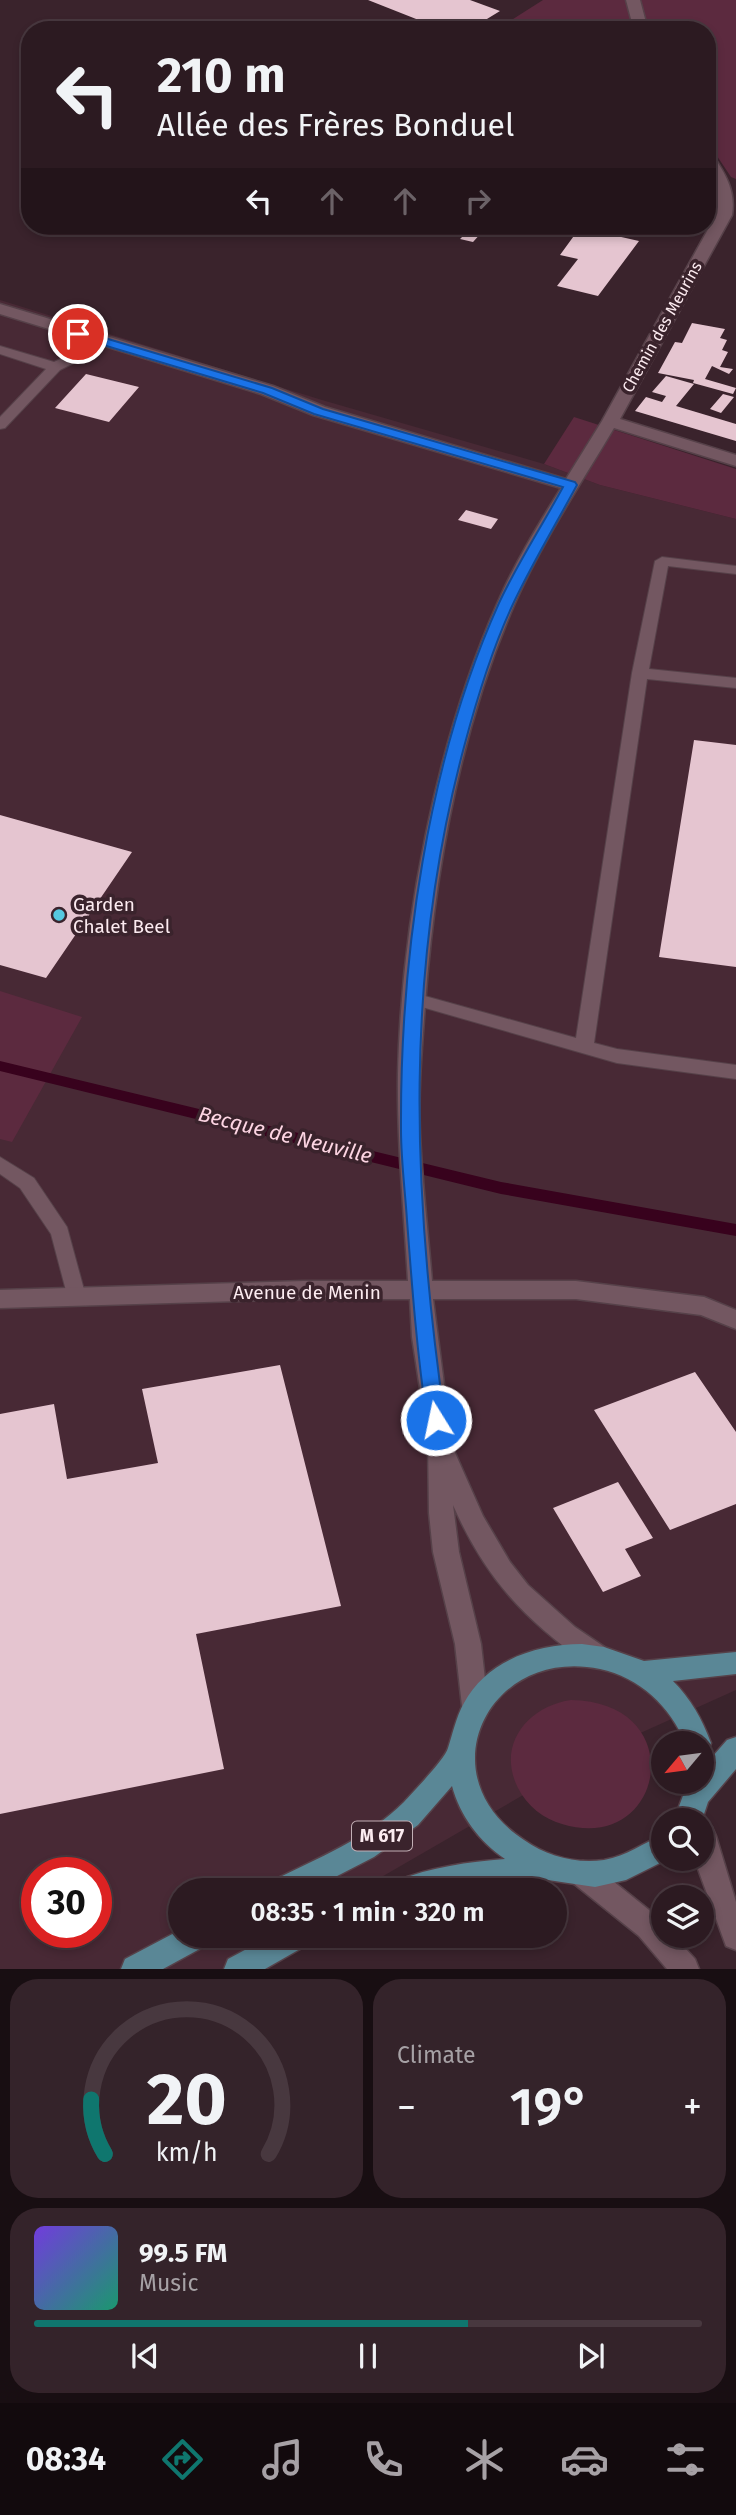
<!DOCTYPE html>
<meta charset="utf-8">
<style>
:root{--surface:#2c1a21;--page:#34232a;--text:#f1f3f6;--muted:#a6a1a5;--line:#48383f;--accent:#0f766e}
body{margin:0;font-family:"Fira Sans",sans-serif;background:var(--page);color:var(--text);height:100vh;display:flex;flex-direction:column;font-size:26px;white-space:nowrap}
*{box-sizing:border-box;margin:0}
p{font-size:23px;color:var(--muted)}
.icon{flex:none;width:38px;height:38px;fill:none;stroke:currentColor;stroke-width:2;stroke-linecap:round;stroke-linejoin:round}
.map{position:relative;height:1969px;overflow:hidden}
.side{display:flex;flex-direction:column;gap:10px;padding:10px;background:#180e12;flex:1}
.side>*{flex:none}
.hud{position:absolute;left:21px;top:21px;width:695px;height:214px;border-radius:28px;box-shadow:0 4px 10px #0003,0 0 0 2px var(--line);background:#2c1a21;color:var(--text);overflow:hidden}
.needle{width:46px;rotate:241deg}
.tools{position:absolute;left:651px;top:1731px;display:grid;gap:14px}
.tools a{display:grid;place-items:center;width:63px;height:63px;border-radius:50%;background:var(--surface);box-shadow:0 4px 10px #0003,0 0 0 2px var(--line);font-size:35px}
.speed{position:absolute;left:21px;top:1857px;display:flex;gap:14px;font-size:35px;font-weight:700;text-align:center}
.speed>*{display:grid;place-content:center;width:91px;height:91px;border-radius:50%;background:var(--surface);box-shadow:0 4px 10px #0003,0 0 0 2px var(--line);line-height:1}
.speed .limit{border:10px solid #d22;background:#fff;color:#111}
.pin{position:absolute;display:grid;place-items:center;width:60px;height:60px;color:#fff;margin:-30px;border:4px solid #fff;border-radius:50%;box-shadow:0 2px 7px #0007}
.me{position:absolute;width:77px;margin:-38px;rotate:350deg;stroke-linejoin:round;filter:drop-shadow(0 0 5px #0008)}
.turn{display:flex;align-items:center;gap:24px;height:147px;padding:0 21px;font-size:32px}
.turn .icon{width:91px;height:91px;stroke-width:2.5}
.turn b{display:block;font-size:49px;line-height:60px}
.lanes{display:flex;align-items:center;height:66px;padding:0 21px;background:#0003;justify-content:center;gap:35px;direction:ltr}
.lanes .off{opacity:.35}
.big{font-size:52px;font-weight:600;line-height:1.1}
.side .card{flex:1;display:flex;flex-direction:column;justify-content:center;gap:10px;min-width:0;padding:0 24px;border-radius:28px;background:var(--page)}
.side .dial{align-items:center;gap:0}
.dial svg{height:182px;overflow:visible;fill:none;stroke:var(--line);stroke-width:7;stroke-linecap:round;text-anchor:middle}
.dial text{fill:var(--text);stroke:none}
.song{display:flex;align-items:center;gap:21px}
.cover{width:84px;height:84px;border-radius:10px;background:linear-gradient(135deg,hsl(260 70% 55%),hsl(160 70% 35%))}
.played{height:7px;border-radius:4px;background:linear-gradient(90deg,var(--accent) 65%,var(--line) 65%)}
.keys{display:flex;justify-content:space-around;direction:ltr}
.heat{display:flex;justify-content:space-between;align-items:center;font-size:38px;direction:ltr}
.side .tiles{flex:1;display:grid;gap:10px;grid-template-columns:1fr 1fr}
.card:last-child{grid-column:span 2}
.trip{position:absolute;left:168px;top:1878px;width:399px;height:70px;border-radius:35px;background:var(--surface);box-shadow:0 4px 10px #0003,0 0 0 2px var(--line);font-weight:600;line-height:70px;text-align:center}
.dock{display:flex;height:112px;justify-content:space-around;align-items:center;background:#120a0d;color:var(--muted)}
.dock .icon{width:49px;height:49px}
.dock .active{color:var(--accent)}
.dock b{font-size:32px;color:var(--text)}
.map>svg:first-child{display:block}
.built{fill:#482935;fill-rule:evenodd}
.green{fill:#5c2a3f}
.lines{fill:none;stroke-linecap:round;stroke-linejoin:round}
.stream{fill:#38021d;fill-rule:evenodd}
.building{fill:#e5c5d0}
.service-casing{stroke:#564149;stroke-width:2}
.minor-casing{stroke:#564149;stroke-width:3}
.primary-casing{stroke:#564149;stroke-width:3}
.service{fill:#735761;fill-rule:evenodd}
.minor{fill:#735761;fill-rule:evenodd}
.primary{fill:#5a8796;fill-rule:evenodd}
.route{fill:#1a73e8;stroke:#114b97;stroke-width:2}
.poi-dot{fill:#56c9e0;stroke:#3a232c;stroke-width:2.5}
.labels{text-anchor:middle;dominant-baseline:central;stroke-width:7;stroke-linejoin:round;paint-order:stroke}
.far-street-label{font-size:16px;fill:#fcebf0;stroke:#3a232c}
.shield{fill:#3a232c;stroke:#c2afb5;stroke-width:2}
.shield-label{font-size:18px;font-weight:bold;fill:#fcebf0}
.poi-label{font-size:19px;fill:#fcebf0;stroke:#3a232c;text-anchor:start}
.street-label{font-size:19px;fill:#fcebf0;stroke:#3a232c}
.water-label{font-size:21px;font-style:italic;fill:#fdd5e3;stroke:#3a232c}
</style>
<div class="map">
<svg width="736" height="1969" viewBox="0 0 736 1969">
<rect width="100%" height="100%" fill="#3a232c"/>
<!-- built -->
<path class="built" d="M 0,300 L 322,400 L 544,464 L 600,485 L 736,519 L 736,1690 L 596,1753 L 359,1890 L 180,1890 L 180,1936 L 280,1936 L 222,1969 L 0,1969 ZM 37,1872 L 96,1872 L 96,1932 L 37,1932 Z"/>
<!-- green -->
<path class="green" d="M 543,0 L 736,0 L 736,179 L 731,177 L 707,141 L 707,30 L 496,30 Z
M 574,417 L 736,469 L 736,519 L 600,485 L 544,464 Z
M 0,991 L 82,1017 L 12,1142 L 0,1139 Z
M 571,1700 C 693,1702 664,1856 562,1824 C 544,1819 527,1806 518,1788 C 496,1745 528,1706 571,1700 Z"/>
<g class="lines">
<!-- stream -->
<path class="stream" d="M 0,1061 L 501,1182 L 736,1224 L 736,1236 L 501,1194 L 0,1071 Z"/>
</g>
<!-- building -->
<path class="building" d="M 368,0 L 470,0 L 500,11 L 469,30 L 444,30 Z
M 462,226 L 483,231 L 473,242 L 460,239 L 466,233 L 457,231 Z
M 599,232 L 639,241 L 598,296 L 557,286 L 578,259 L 560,255 L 576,233 L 595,237 Z
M 692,323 L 725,329 L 720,338 L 727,340 L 722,350 L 728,352 L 720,367 L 733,369 L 729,374 L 712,366 L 705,379 L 736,388 L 733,394 L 693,383 L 694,380 L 658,373 L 675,342 L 682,343 Z
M 86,374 L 139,387 L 109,422 L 55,408 Z
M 666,376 L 694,384 L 676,406 L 736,424 L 736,441 L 635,411 L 646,397 L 662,402 L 666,396 L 652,392 Z
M 723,394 L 734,397 L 721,413 L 710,409 Z
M 466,510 L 498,519 L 491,529 L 458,520 Z
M 694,740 L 736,745 L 736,967 L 659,957 Z
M 0,815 L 132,852 L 46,978 L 0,965 Z
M 280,1365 L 341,1606 L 196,1634 L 224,1769 L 0,1814 L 0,1414 L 54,1404 L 67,1479 L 158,1463 L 142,1389 Z
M 695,1372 L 736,1432 L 736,1504 L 670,1530 L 594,1410 Z
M 618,1482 L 653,1538 L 625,1549 L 641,1576 L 603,1592 L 553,1508 Z"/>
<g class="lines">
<defs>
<path id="service" d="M 104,338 L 109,339 L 109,345 L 60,370 L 5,428 L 0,429 L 0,417 L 46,369 L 0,354 L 0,346 L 54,362 Z
M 662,557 L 736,566 L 736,574 L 668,566 L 649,669 L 736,678 L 736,688 L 647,679 L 594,1043 L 617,1049 L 736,1065 L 736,1079 L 617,1063 L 408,1003 L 405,999 L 408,995 L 414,993 L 576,1038 L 632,673 L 655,561 Z
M 0,1157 L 34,1178 L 67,1227 L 86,1297 L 83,1302 L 76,1305 L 69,1302 L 51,1234 L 20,1188 L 0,1174 Z"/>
<path id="minor" d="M 626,0 L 640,0 L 648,30 L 634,30 Z
M 707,153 L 712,154 C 725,173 736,191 732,215 L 620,419 L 736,455 L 736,466 L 614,428 C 580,485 542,542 515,603 C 460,729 435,869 425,1005 C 422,1048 418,1090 420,1133 C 422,1182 428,1232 432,1281 L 576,1281 L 704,1297 L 736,1310 L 736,1329 L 701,1315 L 576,1299 L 433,1299 L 452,1446 L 483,1516 L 510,1562 L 528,1585 L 575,1627 L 606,1648 L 610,1656 L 606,1664 L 597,1667 L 588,1664 C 523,1619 485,1577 453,1505 L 459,1552 L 481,1644 L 488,1706 L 484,1714 L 475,1718 L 466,1714 L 462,1706 L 455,1644 L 433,1552 L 429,1513 L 428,1441 L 412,1337 L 410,1299 L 304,1299 L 0,1308 L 0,1290 L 304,1281 L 408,1281 C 404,1212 397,1143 398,1074 C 401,924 436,742 497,604 C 514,564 538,525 561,488 L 313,415 L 261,394 L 0,314 L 0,304 L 273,386 L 325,407 L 566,479 L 602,421 L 716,215 C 721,192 707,175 707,153 Z
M 702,1823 L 712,1827 L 716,1836 L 736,1902 L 736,1950 L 726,1946 L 694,1858 L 702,1858 Z
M 583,1861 L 593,1865 L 659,1918 L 663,1923 L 663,1936 L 674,1936 L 695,1959 L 699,1969 L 667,1969 L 639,1936 L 573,1883 L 569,1874 L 573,1865 Z"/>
<path id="primary" d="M 582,1644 L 604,1647 L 644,1661 L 736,1652 L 736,1674 L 673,1681 C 691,1699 702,1719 711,1743 L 708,1751 L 713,1756 L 727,1740 L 736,1737 L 736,1769 L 708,1802 L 702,1820 L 674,1820 L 688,1782 L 702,1782 L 702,1743 L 685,1743 C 671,1707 639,1677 600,1669 C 489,1646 425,1775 524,1840 C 547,1856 575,1864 604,1860 C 627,1856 643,1843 663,1835 L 663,1858 L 670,1858 L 626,1880 L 595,1887 L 548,1880 L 456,1890 L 392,1890 L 396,1881 C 431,1867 468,1862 505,1859 C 479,1841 460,1816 452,1786 L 418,1825 L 374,1857 L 310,1890 L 268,1890 L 272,1881 C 318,1858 368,1838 404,1802 C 413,1792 445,1759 448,1748 C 453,1733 456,1717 464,1703 C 486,1661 536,1644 582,1644 Z
M 180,1930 L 180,1936 L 211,1936 L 207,1945 L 163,1969 L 121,1969 L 125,1959 Z
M 271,1936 L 311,1936 L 307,1945 L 265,1969 L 224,1969 L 228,1959 Z"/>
</defs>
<!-- service casing -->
<use href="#service" class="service-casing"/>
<!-- minor casing -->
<use href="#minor" class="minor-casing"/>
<!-- primary casing -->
<use href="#primary" class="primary-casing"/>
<!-- service -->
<use href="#service" class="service"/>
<!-- minor -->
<use href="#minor" class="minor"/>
<!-- primary -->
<use href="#primary" class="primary"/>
</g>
<!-- route -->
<path class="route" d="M 78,330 L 272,388 L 323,409 L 575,482 L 577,485 C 556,524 533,562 514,602 C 492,648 477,698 464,747 C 404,971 412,1193 445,1420 L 443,1425 L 436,1428 L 430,1425 L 427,1420 C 417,1353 412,1287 407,1220 C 405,1190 401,1160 401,1130 C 400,957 427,762 499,603 C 517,564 542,526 563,487 L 314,414 L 263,393 L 73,336 L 72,334 Z"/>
<!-- markers -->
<circle class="poi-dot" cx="59" cy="915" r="7"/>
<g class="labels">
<!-- far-street labels -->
<g class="far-street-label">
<text transform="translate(662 327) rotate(-61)">Chemin des Meurins</text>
</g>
<!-- shield labels -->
<rect class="shield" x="352" y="1821.5" width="60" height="29" rx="5"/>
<g class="shield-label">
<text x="382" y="1836">M 617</text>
</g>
<!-- poi labels -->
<g class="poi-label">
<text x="73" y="904">Garden<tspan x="73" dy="22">Chalet Beel</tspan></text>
</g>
<!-- street labels -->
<g class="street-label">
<text x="307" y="1292">Avenue de Menin</text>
</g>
<!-- water labels -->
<g class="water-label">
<text transform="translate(285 1135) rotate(14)">Becque de Neuville</text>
</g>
</g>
</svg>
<div class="tools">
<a><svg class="needle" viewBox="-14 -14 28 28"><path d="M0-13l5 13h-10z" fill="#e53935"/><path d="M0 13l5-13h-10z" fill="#a6a1a5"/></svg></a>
<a><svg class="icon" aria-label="search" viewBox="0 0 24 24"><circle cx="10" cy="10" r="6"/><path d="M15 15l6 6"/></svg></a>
<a><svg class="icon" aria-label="layers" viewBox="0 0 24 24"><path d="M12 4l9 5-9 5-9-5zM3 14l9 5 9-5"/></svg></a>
</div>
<div class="speed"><div class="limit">30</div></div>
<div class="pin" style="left:78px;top:334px;background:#d93025"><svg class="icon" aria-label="arrive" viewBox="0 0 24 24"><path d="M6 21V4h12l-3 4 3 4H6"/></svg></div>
<svg class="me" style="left:436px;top:1420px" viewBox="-20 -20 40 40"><circle r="17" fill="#1a73e8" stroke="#fff" stroke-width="3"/><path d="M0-11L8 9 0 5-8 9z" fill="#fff"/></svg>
<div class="trip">08:35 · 1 min · 320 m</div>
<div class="hud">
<div class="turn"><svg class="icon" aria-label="left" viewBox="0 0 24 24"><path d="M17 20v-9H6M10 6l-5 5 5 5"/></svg><div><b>210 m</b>Allée des Frères Bonduel</div></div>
<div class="lanes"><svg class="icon" aria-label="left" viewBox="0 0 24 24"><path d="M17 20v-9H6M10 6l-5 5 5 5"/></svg><svg class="icon off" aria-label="ahead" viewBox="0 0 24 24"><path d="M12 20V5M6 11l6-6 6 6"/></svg><svg class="icon off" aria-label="ahead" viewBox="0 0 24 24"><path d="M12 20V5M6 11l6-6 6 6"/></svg><svg class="icon off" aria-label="right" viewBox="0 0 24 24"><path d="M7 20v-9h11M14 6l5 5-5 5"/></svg></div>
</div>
</div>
<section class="side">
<div class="tiles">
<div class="card dial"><svg viewBox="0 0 100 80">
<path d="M14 69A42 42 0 1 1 86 69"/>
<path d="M14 69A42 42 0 0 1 8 45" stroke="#0f766e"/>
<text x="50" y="56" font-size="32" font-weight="700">20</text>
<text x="50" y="72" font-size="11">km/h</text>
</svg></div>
<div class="card"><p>Climate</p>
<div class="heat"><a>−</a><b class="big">19°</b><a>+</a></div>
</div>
<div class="card">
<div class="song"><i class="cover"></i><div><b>99.5 FM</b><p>Music</p></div></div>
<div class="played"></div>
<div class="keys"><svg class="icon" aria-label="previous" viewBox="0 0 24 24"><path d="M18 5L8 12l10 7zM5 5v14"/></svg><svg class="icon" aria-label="pause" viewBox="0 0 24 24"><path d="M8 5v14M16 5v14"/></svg><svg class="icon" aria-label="next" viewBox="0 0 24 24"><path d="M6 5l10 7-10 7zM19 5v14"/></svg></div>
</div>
</div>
</section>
<nav class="dock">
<b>08:34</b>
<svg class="icon active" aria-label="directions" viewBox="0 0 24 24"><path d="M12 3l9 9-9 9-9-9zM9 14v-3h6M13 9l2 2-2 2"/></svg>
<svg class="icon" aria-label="music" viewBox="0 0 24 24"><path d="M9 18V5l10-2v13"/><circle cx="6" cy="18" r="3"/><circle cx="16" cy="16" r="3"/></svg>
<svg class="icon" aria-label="phone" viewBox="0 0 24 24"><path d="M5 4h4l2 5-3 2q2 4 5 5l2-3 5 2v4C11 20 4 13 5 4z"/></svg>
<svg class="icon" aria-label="climate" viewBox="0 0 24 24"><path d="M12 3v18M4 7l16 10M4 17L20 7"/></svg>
<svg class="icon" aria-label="car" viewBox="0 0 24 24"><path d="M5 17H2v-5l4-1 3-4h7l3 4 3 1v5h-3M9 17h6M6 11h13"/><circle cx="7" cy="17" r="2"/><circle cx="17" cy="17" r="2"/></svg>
<svg class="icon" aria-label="filters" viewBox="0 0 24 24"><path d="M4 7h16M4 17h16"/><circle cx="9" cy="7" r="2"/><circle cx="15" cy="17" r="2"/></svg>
</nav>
